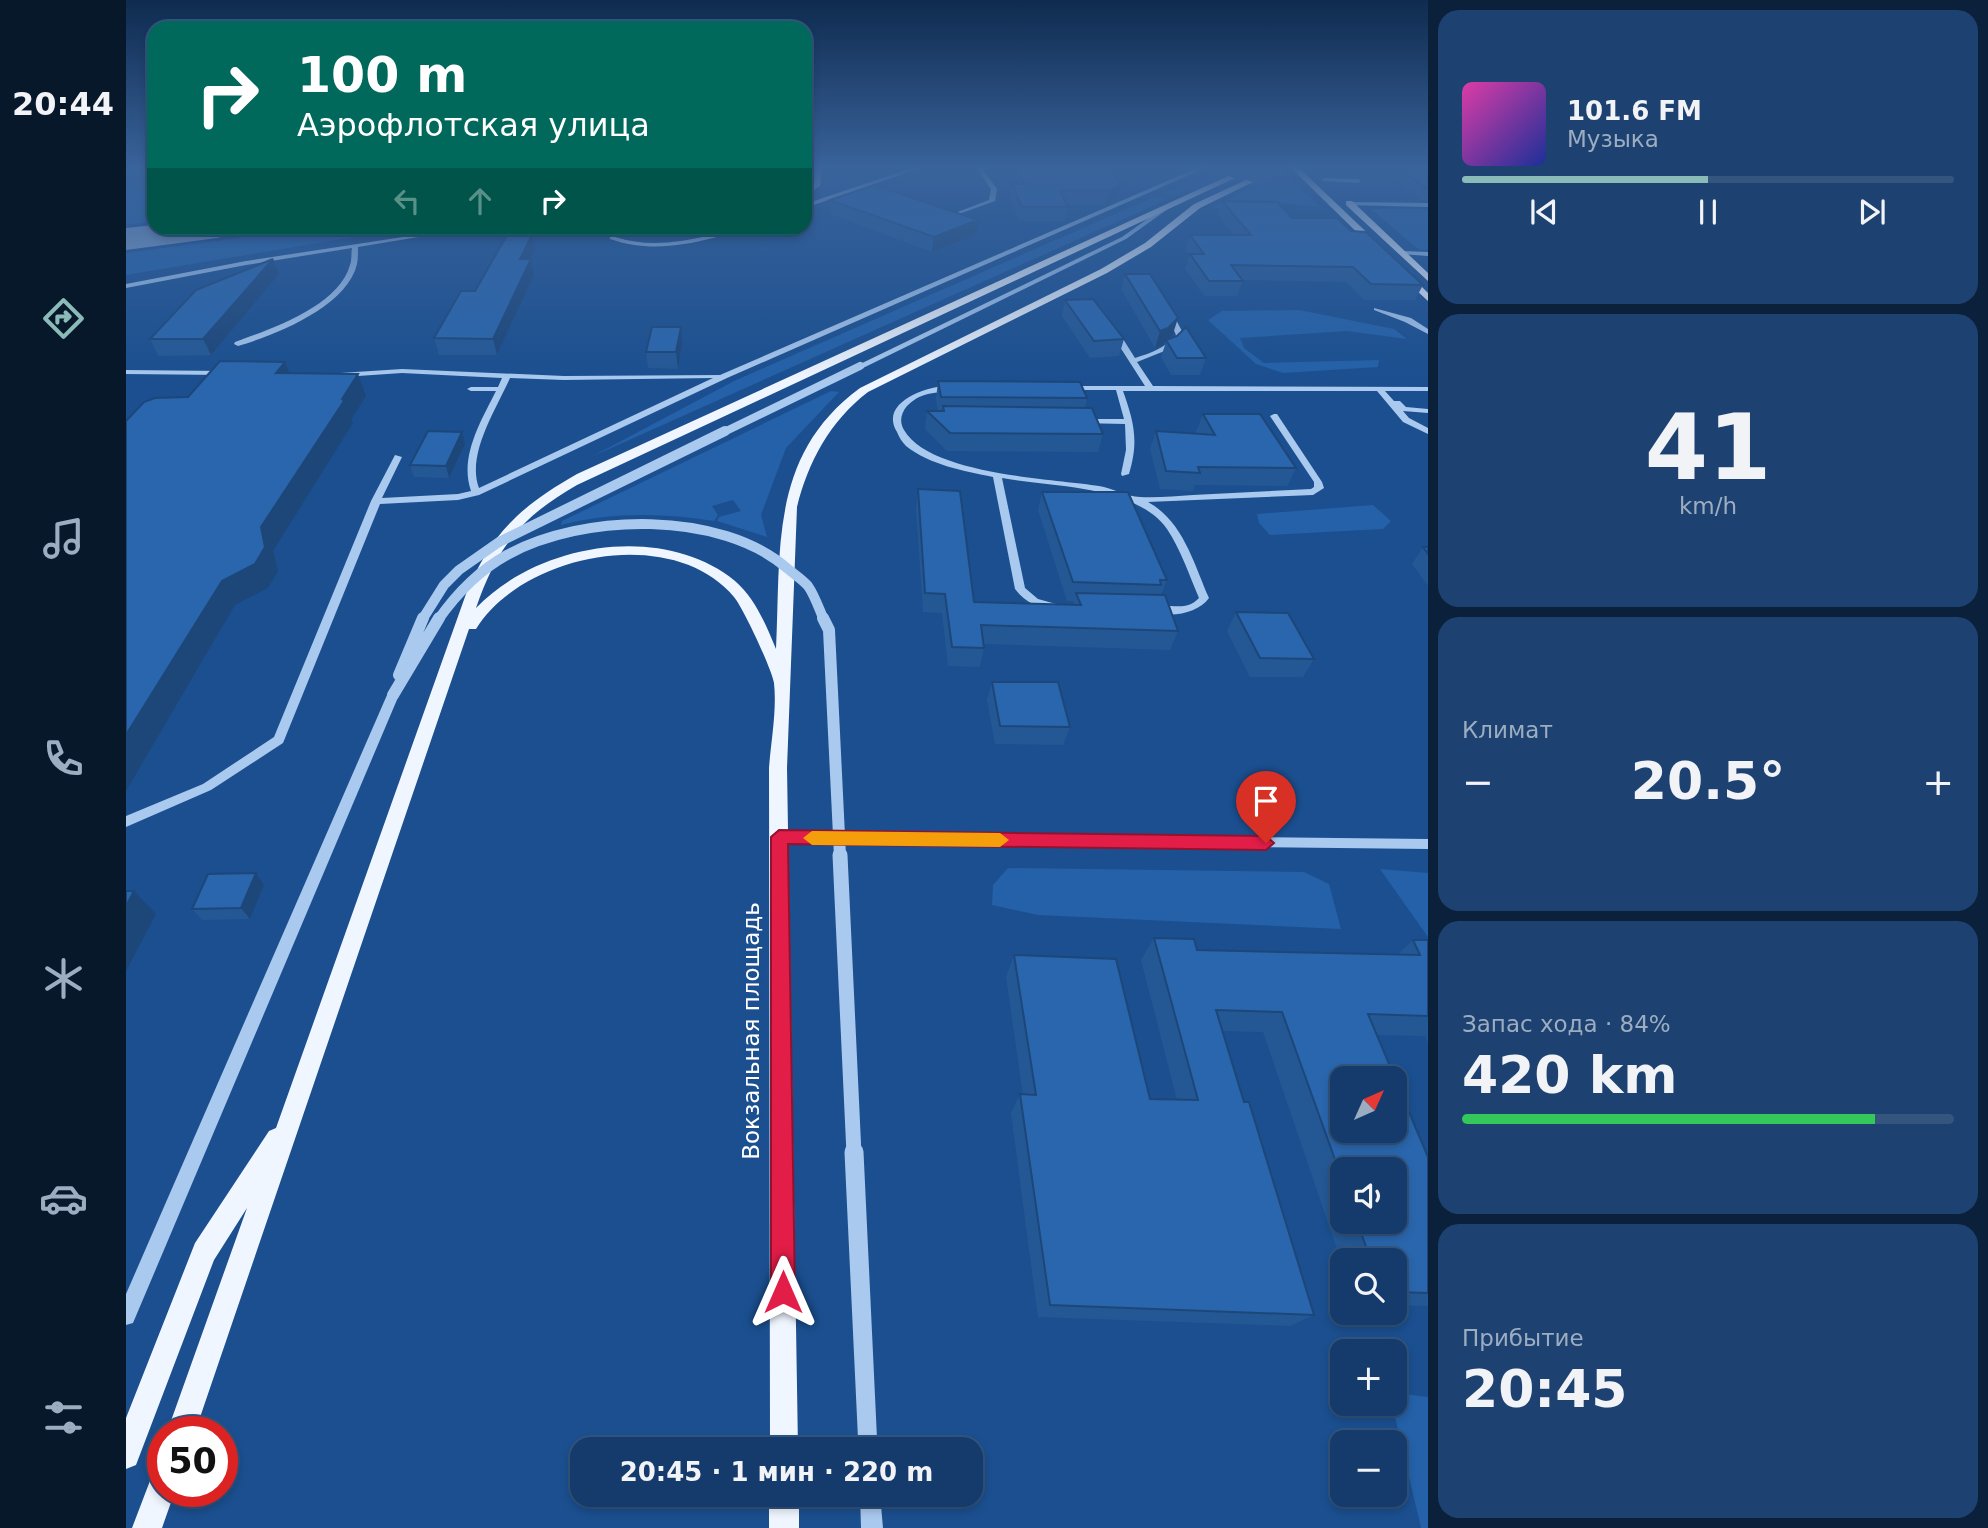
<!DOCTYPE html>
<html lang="ru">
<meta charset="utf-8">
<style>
:root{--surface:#143b6b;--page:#1d4271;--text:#f1f3f6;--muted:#9dadc1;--line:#33557e;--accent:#8bbbb9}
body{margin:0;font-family:"DejaVu Sans",sans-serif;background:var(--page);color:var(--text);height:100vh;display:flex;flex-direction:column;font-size:26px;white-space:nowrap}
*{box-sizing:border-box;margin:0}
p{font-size:23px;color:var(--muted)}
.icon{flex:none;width:38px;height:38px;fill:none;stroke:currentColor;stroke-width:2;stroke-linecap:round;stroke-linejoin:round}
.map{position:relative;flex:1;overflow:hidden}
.details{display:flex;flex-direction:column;gap:10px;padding:10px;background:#0b203b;width:560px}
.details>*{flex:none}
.banner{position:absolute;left:21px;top:21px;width:665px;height:214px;border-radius:21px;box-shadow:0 4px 10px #0003,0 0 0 2px var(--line);background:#00695c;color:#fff;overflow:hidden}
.needle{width:46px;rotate:45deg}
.fabs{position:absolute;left:1204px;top:1066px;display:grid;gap:14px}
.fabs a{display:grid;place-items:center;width:77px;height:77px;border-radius:14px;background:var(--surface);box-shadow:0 4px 10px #0003,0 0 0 2px var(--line);font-size:35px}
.speed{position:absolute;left:21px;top:1416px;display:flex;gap:14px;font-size:35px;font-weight:700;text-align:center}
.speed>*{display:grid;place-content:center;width:91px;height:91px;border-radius:50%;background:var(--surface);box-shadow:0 4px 10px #0003,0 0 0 2px var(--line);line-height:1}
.speed .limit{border:10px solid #d22;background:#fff;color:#111}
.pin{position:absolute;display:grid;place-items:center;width:60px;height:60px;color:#fff;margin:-72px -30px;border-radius:50% 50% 50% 0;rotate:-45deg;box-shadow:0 0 7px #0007}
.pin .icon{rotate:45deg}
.me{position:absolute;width:77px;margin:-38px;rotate:0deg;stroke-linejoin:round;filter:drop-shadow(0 0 5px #0008)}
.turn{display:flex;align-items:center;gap:24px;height:147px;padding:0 35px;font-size:32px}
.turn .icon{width:91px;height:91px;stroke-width:2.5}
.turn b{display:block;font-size:49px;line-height:60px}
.lanes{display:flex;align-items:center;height:66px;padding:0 35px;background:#0003;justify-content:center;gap:35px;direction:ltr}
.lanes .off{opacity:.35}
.big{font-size:52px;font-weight:700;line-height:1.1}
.details .card{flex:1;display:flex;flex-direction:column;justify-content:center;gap:10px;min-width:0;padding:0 24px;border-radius:21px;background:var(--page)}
.details .dial{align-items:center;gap:0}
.dial b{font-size:91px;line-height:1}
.song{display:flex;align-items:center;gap:21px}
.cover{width:84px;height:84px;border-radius:10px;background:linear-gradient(135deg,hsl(320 70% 55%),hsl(230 70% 35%))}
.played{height:7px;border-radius:4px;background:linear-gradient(90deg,var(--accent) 50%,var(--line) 50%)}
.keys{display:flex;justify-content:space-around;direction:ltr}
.heat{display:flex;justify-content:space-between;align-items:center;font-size:38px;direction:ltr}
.charge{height:10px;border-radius:5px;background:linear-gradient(90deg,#34c759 84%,var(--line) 0)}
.trip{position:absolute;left:444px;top:1437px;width:413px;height:70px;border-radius:21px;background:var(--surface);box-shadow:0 4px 10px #0003,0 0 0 2px var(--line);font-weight:700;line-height:70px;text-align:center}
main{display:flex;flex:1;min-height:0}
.menu{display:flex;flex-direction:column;width:126px;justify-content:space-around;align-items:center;background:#08182b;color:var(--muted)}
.menu .icon{width:49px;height:49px}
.menu .selected{color:var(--accent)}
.menu b{font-size:32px;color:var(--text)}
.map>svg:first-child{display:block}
.green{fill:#2461a8}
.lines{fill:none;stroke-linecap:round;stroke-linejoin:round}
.taxiway{fill:#8da7c7;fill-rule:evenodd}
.major-tunnel{stroke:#3d69a0;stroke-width:9;stroke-dasharray:9 4.5;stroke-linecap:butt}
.minor{fill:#a9c9ee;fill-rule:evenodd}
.major{fill:#f0f6ff;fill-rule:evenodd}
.minor-bridge-far4{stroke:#a9c9ee;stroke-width:8}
.minor-bridge-far3{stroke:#a9c9ee;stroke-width:10}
.minor-bridge-far2{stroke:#a9c9ee;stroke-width:12}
.minor-bridge-far1{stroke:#a9c9ee;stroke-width:15}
.minor-bridge{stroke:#a9c9ee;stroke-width:19}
.wall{fill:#245895;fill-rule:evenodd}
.shaded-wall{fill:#1d4779}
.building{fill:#2a66ad;stroke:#1d4779;stroke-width:2}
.route{fill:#e11d48;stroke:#92132f;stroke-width:2}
.slow{fill:#f59e0b}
.labels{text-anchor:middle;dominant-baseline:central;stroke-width:7;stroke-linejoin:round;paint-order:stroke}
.near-street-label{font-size:23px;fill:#fff;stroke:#1b4f8f}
</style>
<main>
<nav class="menu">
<b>20:44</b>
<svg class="icon selected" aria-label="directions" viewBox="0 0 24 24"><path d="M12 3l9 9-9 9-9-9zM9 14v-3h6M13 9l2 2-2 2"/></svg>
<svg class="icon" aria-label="music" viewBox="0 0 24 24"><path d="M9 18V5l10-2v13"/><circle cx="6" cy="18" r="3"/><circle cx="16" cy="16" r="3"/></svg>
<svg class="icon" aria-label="phone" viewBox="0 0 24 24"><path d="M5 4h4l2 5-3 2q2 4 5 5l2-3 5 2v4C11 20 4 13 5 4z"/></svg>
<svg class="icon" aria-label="climate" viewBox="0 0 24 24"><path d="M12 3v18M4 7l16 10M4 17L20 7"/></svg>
<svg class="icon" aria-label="car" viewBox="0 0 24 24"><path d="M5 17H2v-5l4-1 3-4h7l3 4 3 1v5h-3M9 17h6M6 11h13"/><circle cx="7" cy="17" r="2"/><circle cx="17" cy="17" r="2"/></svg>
<svg class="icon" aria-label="filters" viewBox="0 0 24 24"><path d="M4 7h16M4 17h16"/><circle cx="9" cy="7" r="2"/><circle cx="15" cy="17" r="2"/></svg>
</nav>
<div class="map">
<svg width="1302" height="1528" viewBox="0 0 1302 1528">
<rect width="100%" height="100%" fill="#1b4f8f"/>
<!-- green -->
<path class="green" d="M 0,165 L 28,165 L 28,221 L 0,225 Z
M 1101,165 L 1148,165 L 1195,207 L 1150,202 L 1099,210 L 1087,207 L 1131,185 L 1098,176 L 1052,196 L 1038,193 Z
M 1030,196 L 1042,199 L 465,457 L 608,381 Z
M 1245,209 L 1302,209 L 1302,250 L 1293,250 Z
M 185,228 L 282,228 L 0,275 L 0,253 Z
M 1173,310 L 1268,329 L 1281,339 L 1221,331 L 1114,338 L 1118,348 L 1138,363 L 1253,360 L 1252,367 L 1157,373 L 1130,364 L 1082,320 L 1096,311 Z
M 705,391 L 713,392 L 660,448 L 635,515 L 641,537 L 591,521 L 593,517 L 615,511 L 607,500 L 586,506 L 592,515 L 588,521 C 536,513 486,512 435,525 L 436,521 Z
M 1247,505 L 1265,521 L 1257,529 L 1144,535 L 1133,523 L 1131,514 Z
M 882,868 L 1178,872 L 1203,884 L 1215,929 L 912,915 L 866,905 L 867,885 Z
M 1254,869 L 1302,873 L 1302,937 Z
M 1269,1393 L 1302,1397 L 1302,1528 L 1295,1528 L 1266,1404 L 1269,1404 Z"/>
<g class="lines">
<!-- taxiway -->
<path class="taxiway" d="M 28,225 L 28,228 L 108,228 L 103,235 L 91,238 L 0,250 L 0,228 Z"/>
<!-- major-tunnel -->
<path class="major-tunnel" d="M 1105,178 L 1133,165
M 1123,182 L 1162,165"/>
<!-- minor -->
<path class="minor" d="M 690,165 L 696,165 L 694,186 L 679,195 L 679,191 L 688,185 Z
M 795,165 L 803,165 L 679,208 L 679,204 Z
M 848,165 L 854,165 L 871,189 L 869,201 L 816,220 L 816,218 L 863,200 L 865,189 Z
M 1078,165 L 1086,165 L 601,378 L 353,495 L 332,500 L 254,504 L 157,743 L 85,790 L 0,827 L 0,816 L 77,784 L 148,737 L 245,501 L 269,455 L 276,457 L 256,498 L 332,494 L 345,491 C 333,457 355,421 370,391 L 345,391 L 341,389 L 345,387 L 372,387 L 376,378 L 276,373 L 217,377 L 213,375 L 214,373 L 276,369 L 438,376 L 594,375 ZM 384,378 L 438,380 L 587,378 L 353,488 C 340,454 371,408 384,378 Z
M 1198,178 L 1232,179 L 1235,181 L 1232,183 L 1196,181 Z
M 1224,202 L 1302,203 L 1302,207 L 1222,205 Z
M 1041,205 L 1046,206 L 1000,239 L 737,368 L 730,366 L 996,237 Z
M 336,228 L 347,228 L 232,247 C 232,253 232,259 231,264 C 221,307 149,335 112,346 L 108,344 L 109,342 C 145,329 213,306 224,265 C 226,260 225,253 226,248 L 120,265 L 0,288 L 0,284 L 120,261 Z
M 483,228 L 489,228 L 489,237 C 520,247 550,243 581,236 C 593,232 606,227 618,228 C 609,233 597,235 587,238 C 551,247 519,251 484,239 Z
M 1277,251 L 1302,252 L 1302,256 L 1275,254 Z
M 1248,308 L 1285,318 L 1302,329 L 1302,334 L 1279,322 L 1248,310 Z
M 1043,310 L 1046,312 L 1058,335 L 1041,350 L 1011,362 L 1027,386 L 1302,387 L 1302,391 L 1259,391 L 1268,401 L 1274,401 L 1280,407 L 1302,409 L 1302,413 L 1277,411 L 1283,418 L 1302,428 L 1302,434 L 1277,422 L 1251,391 L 997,391 C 1008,422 1013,441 1003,474 L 996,476 L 995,474 L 1000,450 L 999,424 L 954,423 L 950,421 L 954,419 L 998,419 L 990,390 L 942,390 L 938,388 L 942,386 L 1019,386 L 985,333 L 992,331 L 1009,358 C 1025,353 1039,348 1050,335 L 1040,312 Z
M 0,370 L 98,371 L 102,373 L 98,375 L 0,374 Z
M 820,386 L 830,388 C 814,396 799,388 781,406 C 775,413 773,422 778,430 C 803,474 925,479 973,486 C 986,488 1001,497 1014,497 C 1031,498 1050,496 1067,495 C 1106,493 1146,491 1185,489 L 1188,487 L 1188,482 L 1144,416 L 1148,414 L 1151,414 L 1196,482 L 1198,488 L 1187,495 L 1022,502 C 1057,521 1068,564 1083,598 C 1072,614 1039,620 1024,609 C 1038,599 1057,615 1073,598 C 1063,575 1055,550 1041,529 C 1010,485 926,487 876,478 L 899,588 L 912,599 L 930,604 L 931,606 L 926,609 C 910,607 899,602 889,589 L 867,477 C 838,471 804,465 780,446 C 776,442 773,437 771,432 C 753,403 799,387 820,386 Z
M 267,691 L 273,695 L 7,1323 L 0,1325 L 0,1294 L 261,695 Z
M 653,832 L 1302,839 L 1302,849 L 653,842 L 648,841 L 646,837 L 648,833 Z
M 734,1494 L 754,1494 L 757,1528 L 735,1528 Z"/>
<!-- major -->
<path class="major" d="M 1162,165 L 1170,165 L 1255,246 L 1255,250 L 1249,250 Z
M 1102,176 L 1109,178 L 451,485 C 395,517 371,547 350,608 C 412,543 537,522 609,581 C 629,598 640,625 650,649 C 655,549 643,455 734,388 L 975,269 L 1019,243 L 1068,204 L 1120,180 L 1127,182 L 1074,208 L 1025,247 L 981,273 L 742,392 C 704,421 682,462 671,507 L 661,768 L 672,1449 L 644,1449 L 643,768 C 645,741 651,710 648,683 C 646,670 618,609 608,597 C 547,524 397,553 350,629 L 343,629 L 69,1432 L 41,1432 L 121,1208 L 88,1260 L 10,1465 L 0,1469 L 0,1418 L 69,1243 L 143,1131 L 150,1128 L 340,594 C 365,533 395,506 451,474 Z
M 1220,201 L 1226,201 L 1302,273 L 1302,281 L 1220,205 Z
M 1276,273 L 1282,273 L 1302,293 L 1302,301 L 1276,277 Z
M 37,1468 L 37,1491 L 49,1491 L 36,1528 L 6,1528 L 27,1473 Z
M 643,1494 L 673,1494 L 673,1528 L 643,1528 Z"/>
<!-- minor-bridge-far4 -->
<path class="minor-bridge-far4" d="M 596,433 L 734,366"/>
<!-- minor-bridge-far3 -->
<path class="minor-bridge-far3" d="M 296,620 L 318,585 L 333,570 L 373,542 L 599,431
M 312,620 C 331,593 352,571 381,555 C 457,513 595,510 662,569 C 668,574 677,580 682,586 C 689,596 693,609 698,620"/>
<!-- minor-bridge-far2 -->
<path class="minor-bridge-far2" d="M 697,618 L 703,630 L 714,856
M 273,675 L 297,618
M 267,695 L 313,618"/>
<!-- minor-bridge-far1 -->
<path class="minor-bridge-far1" d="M 714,855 L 728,1154"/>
<!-- minor-bridge -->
<path class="minor-bridge" d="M 728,1152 L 742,1449"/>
</g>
<!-- wall -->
<path class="wall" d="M 875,165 L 1070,165 L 1052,173 L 1036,169 L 985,170 L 991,198 L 979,205 L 941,205 L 942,207 L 939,221 L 893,221 L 884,198 L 886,184 L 887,184 Z
M 1257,165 L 1302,165 L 1302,201 L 1295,200 L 1265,176 L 1256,167 Z
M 704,200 L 850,235 L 806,252 L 704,214 Z
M 1096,201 L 1225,231 L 1297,285 L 1289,300 L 1238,300 L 1220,282 L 1117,280 L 1111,296 L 1078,296 L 1059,269 L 1064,255 L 1059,249 L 1064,235 L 1108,235 L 1092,215 Z
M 409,250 L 404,259 L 408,275 L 371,355 L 313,355 L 308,338 L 349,291 Z
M 147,259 L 153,274 L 85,355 L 32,356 L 24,339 Z
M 999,274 L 1047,334 L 1042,339 L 1080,358 L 1074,375 L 1045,375 L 1035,357 L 1040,342 L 1037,345 L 1029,348 L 995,289 Z
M 939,300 L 998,339 L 993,356 L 964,358 L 936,316 Z
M 556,343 L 552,369 L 522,368 L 520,352 Z
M 812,381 L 961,398 L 959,408 L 977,434 L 972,452 L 821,451 L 799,429 L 801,411 L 812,411 L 810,399 Z
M 1077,414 L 1170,468 L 1161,486 L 1069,485 L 1067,491 L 1034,489 L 1024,449 L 1030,431 L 1072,434 L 1070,432 Z
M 339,444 L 323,478 L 288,477 L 284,465 Z
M 792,489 L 848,602 L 947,605 L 948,601 L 941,601 L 912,510 L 916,492 L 1041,580 L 1035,595 L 1052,631 L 1044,650 L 858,644 L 858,648 L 854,667 L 822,666 L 816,613 L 797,612 L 790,508 Z
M 1297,547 L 1302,547 L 1302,586 L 1286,564 Z
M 1110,612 L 1188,659 L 1177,677 L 1124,677 L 1101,631 Z
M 866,682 L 944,727 L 937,745 L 869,744 L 861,700 Z
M 130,873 L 138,885 L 124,919 L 76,920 L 66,909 Z
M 1028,938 L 1071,950 L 1271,955 L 1287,940 L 1302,940 L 1302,1044 L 1299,1036 L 1250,1035 L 1302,1157 L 1302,1306 L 1269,1305 L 1269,1260 L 1216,1260 L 1216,1264 L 1137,1032 L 1096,1031 L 1118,1102 L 1188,1315 L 1164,1326 L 912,1317 L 885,1113 L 894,1094 L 897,1095 L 880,977 L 888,955 L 1024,1099 L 1051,1100 L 1015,960 ZM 1216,1169 L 1269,1222 L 1216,1222 Z"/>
<!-- shaded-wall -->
<path class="shaded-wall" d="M 1054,165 L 1070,165 L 1052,173 Z
M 995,184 L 991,198 L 979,205 L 983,191 Z
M 852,220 L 850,235 L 806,252 L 808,237 Z
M 406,235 L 409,250 L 397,275 L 394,259 Z
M 147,259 L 153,274 L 85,355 L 77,339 Z
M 405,259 L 408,275 L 371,355 L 367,339 Z
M 1052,318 L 1047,334 L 1037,345 L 1029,348 L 1034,331 Z
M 555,327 L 556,343 L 552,369 L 550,352 Z
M 159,362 L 168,384 L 150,373 Z
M 232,374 L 240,396 L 225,420 L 227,423 L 147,551 L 152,571 L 142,588 L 109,605 L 0,791 L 0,735 L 96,581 L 135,527 Z
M 336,432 L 339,444 L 323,478 L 320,466 Z
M 130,873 L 138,885 L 124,919 L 115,908 Z
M 8,891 L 30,914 L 0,971 L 0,906 Z"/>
<!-- building -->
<path class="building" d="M 886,165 L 981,165 L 995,184 L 983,191 L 934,191 L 942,207 L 896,207 L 886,184 L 899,184 Z
M 1270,165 L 1302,165 L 1302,189 L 1301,189 Z
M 749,185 L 852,220 L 808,237 L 704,200 Z
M 1096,201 L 1151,202 L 1166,218 L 1211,218 L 1225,231 L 1240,232 L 1297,285 L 1245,284 L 1227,267 L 1105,265 L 1117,281 L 1083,281 L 1064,254 L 1078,254 L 1064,235 L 1125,235 Z
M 381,235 L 406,235 L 394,259 L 405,259 L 367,339 L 308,338 L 335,291 L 349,291 Z
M 147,259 L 77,339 L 24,339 L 70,290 Z
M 999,274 L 1024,274 L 1052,318 L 1042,328 L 1034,331 Z
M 967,299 L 998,339 L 968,341 L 939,300 Z
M 526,327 L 555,327 L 550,352 L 520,352 Z
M 1060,327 L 1080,358 L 1051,358 L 1040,340 L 1051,336 Z
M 94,361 L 159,362 L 150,373 L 232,374 L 216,399 L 218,401 L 135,527 L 139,547 L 129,564 L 96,581 L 0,735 L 0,421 L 18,402 L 29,398 L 62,397 Z
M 812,381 L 954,382 L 961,398 L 815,397 Z
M 817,406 L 966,408 L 977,434 L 824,433 L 801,411 L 818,411 Z
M 1077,414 L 1134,414 L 1170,468 L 1072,467 L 1074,473 L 1040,471 L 1030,431 L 1089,435 Z
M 302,431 L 336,432 L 320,466 L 284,465 Z
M 792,489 L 834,491 L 848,602 L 955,605 L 950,593 L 1039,595 L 1052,631 L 855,625 L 858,648 L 826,647 L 819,594 L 799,593 Z
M 916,492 L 1002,492 L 1041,580 L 1034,580 L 1035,585 L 947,582 Z
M 1297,547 L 1302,547 L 1302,554 Z
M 1110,612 L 1162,613 L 1188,659 L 1134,658 Z
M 866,682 L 932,682 L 944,727 L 874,726 Z
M 130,873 L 115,908 L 66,909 L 82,874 Z
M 0,891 L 8,891 L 0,906 Z
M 1028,938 L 1068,939 L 1071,950 L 1294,955 L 1287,940 L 1302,940 L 1302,1016 L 1242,1014 L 1269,1078 L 1216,1078 L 1216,1130 L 1269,1130 L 1269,1079 L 1302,1157 L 1302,1293 L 1269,1292 L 1269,1260 L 1245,1260 L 1231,1222 L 1269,1222 L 1269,1169 L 1216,1169 L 1216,1179 L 1156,1012 L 1090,1010 L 1118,1102 L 1123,1102 L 1188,1315 L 924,1305 L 894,1094 L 910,1095 L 888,955 L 990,959 L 1024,1099 L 1072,1100 Z"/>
<!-- sky -->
<linearGradient id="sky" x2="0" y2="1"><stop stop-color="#0f2b4f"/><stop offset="0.44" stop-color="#39639b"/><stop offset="1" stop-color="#39639b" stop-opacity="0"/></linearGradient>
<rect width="1302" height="379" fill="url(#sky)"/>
<!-- route -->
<path class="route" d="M 653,830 L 1140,836 L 1148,843 L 1140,850 L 662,844 L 669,1292 L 665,1300 L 657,1303 L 648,1300 L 645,1292 L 645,837 Z"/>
<!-- slow -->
<path class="slow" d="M 686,831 L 874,833 L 883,840 L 874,847 L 686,845 L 677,838 Z"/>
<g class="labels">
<!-- near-street labels -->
<g class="near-street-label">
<text transform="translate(625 1031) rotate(-90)">Вокзальная площадь</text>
</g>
</g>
</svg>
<div class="fabs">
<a><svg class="needle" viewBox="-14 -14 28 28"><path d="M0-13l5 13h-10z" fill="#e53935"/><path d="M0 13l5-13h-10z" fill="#9dadc1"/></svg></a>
<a><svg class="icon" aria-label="sound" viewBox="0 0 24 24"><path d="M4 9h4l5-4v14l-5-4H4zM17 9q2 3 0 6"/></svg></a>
<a><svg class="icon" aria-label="search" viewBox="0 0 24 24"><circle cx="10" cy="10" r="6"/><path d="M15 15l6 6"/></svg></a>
<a>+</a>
<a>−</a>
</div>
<div class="speed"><div class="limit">50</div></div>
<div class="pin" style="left:1140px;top:843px;background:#d93025"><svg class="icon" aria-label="arrive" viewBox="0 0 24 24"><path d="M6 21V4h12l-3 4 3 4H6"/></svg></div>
<svg class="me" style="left:657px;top:1292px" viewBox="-20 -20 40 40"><path d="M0-17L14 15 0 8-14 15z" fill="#e11d48" stroke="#fff" stroke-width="4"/></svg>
<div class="trip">20:45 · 1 мин · 220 m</div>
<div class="banner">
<div class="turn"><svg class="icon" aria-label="right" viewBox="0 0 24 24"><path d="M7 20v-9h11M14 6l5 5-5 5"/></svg><div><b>100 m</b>Аэрофлотская улица</div></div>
<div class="lanes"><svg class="icon off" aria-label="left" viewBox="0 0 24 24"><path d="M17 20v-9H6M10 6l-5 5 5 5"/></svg><svg class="icon off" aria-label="ahead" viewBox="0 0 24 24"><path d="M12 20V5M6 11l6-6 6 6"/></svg><svg class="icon" aria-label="right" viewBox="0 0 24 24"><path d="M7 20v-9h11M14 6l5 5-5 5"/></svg></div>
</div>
</div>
<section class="details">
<div class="card">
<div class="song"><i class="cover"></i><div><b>101.6 FM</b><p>Музыка</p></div></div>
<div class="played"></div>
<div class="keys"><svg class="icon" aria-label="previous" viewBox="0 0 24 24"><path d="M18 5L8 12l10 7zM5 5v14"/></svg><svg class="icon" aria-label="pause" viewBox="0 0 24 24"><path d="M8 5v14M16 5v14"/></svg><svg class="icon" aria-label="next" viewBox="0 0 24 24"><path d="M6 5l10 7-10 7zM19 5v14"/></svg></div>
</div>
<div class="card dial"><b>41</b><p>km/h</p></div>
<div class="card"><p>Климат</p>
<div class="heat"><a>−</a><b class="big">20.5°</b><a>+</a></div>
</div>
<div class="card"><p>Запас хода · 84%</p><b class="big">420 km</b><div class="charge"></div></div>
<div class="card"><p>Прибытие</p><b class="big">20:45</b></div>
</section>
</main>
